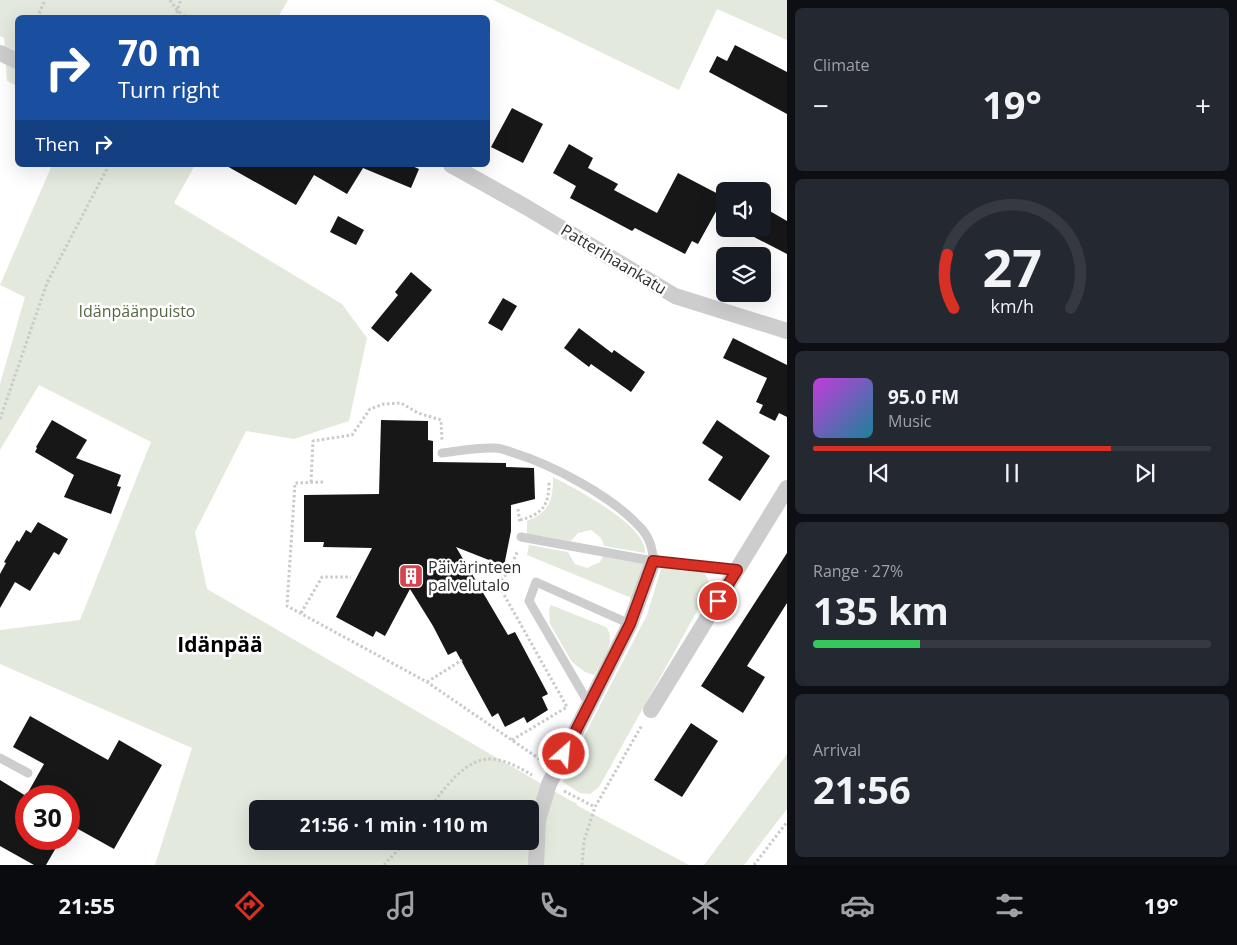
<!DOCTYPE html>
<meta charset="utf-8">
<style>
:root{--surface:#171b24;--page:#242831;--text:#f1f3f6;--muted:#9ea1a6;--line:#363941;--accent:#d93025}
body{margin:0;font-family:"Open Sans",sans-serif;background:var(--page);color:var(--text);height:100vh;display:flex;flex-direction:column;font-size:19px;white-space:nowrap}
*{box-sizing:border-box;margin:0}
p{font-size:16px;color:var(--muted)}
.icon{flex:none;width:28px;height:28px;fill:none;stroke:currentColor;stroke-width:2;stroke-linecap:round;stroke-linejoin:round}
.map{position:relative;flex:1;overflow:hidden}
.panel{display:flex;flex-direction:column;gap:8px;padding:8px;background:#0d0f14;width:450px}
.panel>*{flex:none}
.banner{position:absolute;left:15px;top:15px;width:475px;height:152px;border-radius:8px;box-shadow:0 5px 20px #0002;background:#1a4fa0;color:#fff;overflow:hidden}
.fabs{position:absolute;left:716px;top:182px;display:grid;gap:10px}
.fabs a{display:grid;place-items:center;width:55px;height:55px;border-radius:8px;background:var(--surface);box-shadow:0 5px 20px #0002;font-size:25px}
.speed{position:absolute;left:15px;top:785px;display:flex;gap:10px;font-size:25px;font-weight:700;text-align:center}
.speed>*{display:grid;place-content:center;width:65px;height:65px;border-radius:50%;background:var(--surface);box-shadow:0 5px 20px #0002;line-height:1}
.speed .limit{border:8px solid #d22;background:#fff;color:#111}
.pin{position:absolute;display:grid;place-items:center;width:42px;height:42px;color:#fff;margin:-21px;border:2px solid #fff;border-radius:50%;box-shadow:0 1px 5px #0007}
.me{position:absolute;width:55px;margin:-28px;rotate:27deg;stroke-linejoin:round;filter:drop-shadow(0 0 4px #0008)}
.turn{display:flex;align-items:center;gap:18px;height:105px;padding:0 20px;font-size:22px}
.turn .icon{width:65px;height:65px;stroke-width:2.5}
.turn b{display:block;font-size:35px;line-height:42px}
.then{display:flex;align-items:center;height:48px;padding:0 20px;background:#0003;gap:10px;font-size:19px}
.big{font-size:38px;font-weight:700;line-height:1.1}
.panel .card{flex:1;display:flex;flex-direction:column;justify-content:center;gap:8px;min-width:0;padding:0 18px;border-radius:8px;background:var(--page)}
.panel .dial{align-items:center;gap:0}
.dial svg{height:130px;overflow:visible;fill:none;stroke:var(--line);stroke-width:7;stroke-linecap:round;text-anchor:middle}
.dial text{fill:var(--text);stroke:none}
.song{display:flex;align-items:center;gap:15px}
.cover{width:60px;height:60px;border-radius:8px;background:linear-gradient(135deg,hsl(290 70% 55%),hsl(190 70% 35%))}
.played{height:5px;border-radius:2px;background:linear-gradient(90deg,var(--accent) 75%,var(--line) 75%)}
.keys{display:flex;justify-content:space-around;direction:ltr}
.heat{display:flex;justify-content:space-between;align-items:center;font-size:28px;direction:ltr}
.charge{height:8px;border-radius:4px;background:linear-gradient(90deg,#34c759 27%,var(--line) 0)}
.trip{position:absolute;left:249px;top:800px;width:290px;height:50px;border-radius:8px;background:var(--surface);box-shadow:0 5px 20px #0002;font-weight:700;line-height:50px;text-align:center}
.dock{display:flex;height:80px;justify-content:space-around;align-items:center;background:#090b0e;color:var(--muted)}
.dock .icon{width:35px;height:35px}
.dock .current{color:var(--accent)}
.dock b{font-size:22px;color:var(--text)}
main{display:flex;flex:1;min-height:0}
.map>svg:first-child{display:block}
.green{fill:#e3e9dd;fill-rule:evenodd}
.building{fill:#171717}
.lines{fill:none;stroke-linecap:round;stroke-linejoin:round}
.path{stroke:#cacaca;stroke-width:3;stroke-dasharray:2.5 2.5;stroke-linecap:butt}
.lane{stroke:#cdcdcd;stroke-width:9}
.street{stroke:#cdcdcd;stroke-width:16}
.route-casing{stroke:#8d1f18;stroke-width:12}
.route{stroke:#d93025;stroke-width:9}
.labels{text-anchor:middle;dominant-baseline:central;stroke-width:5;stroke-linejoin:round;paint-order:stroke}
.street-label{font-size:16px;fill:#303030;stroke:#fff}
.park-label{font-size:16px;fill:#546842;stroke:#fff}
.poi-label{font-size:16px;fill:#303030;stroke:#fff;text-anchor:start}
.district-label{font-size:21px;font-weight:bold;fill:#000;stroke:#fff}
</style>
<main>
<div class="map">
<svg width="787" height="865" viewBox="0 0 787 865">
<rect width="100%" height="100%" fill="#fff"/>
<!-- green -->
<path class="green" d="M 0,0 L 288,0 L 278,17 L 18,18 L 17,86 L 7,81 L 4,38 L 0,36 Z
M 493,0 L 787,0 L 787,40 L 717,9 L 679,90 Z
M 52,165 L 195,165 L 174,203 L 342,304 L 367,338 L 349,421 L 294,439 L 246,431 L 195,532 L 207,589 L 571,801 L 576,803 L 578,806 L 689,865 L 155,865 L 192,748 L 0,664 L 0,630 L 80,620 L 151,442 L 39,385 L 0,450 L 0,384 L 25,297 L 0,285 ZM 258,809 L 530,809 L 530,841 L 258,841 Z
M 553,477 C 574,488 648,526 645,553 L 604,546 L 601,538 L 591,530 L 578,533 L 571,541 L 527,534 L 527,521 C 550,512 553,500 553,477 Z
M 529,545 L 568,552 L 575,564 L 587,568 L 600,562 L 603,556 L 642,562 L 645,564 L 634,599 L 527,555 Z
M 666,567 L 704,572 L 711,586 L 599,787 L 590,794 L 580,793 L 563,782 L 570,763 L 647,615 L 661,569 Z
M 551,605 L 606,627 C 618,641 601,662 594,675 L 585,672 L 572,662 L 550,624 L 549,610 Z
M 787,754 L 787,809 L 744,865 L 704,865 Z"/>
<!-- building -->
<path class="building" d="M 735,45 L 787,72 L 787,114 L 709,72 L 717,56 L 727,61 Z
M 512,108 L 543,124 L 523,163 L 491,147 Z
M 569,144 L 593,158 L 588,168 L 618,184 L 614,190 L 657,213 L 678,173 L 724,197 L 698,244 L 692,241 L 685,254 L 635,228 L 632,231 L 570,198 L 576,186 L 553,173 Z
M 225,165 L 410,165 L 419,169 L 411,188 L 363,168 L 347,194 L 314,175 L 296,205 Z
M 768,210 L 787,221 L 787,254 L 754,237 L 758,229 L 762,229 L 762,220 Z
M 338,216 L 364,230 L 356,245 L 330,232 Z
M 411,272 L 432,290 L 388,342 L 371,328 L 398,295 L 395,292 Z
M 503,298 L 517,306 L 502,331 L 488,323 Z
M 579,328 L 612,353 L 614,350 L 645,372 L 631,392 L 591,364 L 589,367 L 564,348 Z
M 733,338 L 787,365 L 787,417 L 779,413 L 775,421 L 759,413 L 763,405 L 756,402 L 767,378 L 723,358 Z
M 52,420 L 87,440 L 76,458 L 121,475 L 117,486 L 121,487 L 111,514 L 64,497 L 74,475 L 35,452 L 37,448 L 36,447 Z
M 381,420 L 428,421 L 428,440 L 433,441 L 433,462 L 506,463 L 506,467 L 534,468 L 535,499 L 511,505 L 511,531 L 504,566 L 456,547 L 508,635 L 515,632 L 548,694 L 542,697 L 548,710 L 527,723 L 524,717 L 505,727 L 498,713 L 492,717 L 456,651 L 448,655 L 433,626 L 410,589 L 385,636 L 376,631 L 373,637 L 336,617 L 372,548 L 323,547 L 324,542 L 304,542 L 304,495 L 379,494 Z
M 717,420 L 770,456 L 740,501 L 708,480 L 723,457 L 702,443 Z
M 38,522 L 68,539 L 59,555 L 54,552 L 30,591 L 15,582 L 0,608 L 0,574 L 6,563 L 4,562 L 17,540 L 19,542 L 26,530 L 31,533 Z
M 787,553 L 787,603 L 747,666 L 765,677 L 743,713 L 701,686 Z
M 30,716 L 108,760 L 119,740 L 162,765 L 114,849 L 69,824 L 69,796 L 26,796 L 26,839 L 61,839 L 46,865 L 34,865 L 0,846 L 0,780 L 26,796 L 44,764 L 13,747 Z
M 691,723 L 718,741 L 682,797 L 654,780 Z"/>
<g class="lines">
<!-- path -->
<path class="path" d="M 170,0 L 177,10 L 187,18
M 37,18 L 45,0
M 178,18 L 177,10 L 181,0
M 0,419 L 47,283 L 109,165
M 311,482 L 313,441 L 352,435 L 370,409 L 384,404 L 401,403 L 418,413 L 441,420 L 442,440
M 323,482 L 295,483 L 287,606 L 427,682 L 541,760
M 518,509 L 520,524
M 520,520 C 543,514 549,505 549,482
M 301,613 L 322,577 L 351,577
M 427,682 L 462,660
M 512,740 L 567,707 L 498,584 L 509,571 L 518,550
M 564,791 L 595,807
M 429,809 C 443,790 466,757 492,759 C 506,760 520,768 532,775
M 384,865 L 406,841
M 582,865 L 584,841 L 595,807 L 642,725
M 754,865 L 787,822"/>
<!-- lane -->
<path class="lane" d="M 442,453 C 459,451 478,447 495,448 C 501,448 508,451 514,453 C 553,465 611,496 639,526 C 648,535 653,548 653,561
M 521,537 L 653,561 L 737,570
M 589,704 L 529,601 L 536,582 L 630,624
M 0,758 L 28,773"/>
<!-- street -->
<path class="street" d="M 0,53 L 17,61
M 451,165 L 526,207 L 675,296 L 787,331
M 651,710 L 787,488
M 536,865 L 538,820 L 549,784 L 630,624 L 653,561"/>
</g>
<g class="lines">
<defs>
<path id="route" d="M 564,754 L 630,624 L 653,561 L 737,570 L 718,601"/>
</defs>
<!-- route casing -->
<use href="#route" class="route-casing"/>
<!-- route -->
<use href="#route" class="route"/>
</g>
<!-- icons -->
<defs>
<symbol id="building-square" viewBox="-11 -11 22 22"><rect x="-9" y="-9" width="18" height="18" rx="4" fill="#d5454f" stroke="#fff"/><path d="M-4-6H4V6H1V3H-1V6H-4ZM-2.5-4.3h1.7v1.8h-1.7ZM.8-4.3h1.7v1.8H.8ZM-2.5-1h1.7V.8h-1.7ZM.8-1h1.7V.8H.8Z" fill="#fff"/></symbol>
</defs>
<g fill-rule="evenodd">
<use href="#building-square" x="397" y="562" width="28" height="28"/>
</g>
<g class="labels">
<!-- street labels -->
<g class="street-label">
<text transform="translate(614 259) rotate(31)">Patterihaankatu</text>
</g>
<!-- park labels -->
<g class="park-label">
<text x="137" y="311">Idänpäänpuisto</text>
</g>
<!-- poi labels -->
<g class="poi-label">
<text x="428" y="567">Päivärinteen<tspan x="428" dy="18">palvelutalo</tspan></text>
</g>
<!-- district labels -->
<g class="district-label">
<text x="220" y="644">Idänpää</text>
</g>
</g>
</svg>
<div class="fabs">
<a><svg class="icon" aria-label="sound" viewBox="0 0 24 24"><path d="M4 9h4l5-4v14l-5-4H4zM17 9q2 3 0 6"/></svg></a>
<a><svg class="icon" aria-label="layers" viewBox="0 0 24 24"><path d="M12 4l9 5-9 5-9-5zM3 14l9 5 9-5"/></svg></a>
</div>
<div class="speed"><div class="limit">30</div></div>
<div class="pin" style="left:718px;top:601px;background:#d93025"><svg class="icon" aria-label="arrive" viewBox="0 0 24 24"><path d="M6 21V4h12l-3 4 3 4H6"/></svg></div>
<svg class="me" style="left:564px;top:754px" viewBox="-20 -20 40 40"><circle r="17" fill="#d93025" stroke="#fff" stroke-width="3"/><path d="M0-11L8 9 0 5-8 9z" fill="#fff"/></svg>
<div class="trip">21:56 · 1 min · 110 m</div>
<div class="banner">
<div class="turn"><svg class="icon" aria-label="right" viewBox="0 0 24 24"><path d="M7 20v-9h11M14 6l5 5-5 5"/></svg><div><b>70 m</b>Turn right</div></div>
<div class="then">Then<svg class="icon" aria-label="right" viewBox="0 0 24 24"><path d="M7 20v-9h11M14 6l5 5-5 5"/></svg></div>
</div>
</div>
<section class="panel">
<div class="card"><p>Climate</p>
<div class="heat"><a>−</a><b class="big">19°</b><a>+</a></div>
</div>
<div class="card dial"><svg viewBox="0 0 100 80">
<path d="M14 69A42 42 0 1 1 86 69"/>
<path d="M14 69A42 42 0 0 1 10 36" stroke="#d93025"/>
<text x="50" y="56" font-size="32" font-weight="700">27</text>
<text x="50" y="72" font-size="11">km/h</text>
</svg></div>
<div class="card">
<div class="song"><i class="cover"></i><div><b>95.0 FM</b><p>Music</p></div></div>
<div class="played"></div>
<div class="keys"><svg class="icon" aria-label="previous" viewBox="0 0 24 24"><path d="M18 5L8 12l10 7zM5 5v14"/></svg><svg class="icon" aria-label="pause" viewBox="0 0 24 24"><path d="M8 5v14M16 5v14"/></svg><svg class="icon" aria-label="next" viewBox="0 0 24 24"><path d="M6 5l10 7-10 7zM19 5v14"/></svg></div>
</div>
<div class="card"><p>Range · 27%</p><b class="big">135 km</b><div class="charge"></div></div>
<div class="card"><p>Arrival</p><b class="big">21:56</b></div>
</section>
</main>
<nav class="dock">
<b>21:55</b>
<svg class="icon current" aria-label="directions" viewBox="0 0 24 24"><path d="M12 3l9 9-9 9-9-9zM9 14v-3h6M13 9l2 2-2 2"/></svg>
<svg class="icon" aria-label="music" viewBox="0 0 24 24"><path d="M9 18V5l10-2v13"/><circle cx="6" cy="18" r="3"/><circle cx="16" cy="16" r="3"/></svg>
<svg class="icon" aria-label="phone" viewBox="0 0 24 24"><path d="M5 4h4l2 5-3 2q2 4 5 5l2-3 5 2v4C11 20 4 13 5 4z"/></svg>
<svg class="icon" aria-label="climate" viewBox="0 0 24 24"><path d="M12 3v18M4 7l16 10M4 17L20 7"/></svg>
<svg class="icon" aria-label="car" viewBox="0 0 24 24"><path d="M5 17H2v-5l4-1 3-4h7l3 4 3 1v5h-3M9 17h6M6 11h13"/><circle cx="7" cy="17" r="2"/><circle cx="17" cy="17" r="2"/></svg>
<svg class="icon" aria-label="filters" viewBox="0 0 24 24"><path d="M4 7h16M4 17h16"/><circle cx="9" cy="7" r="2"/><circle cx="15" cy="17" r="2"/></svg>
<b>19°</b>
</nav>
